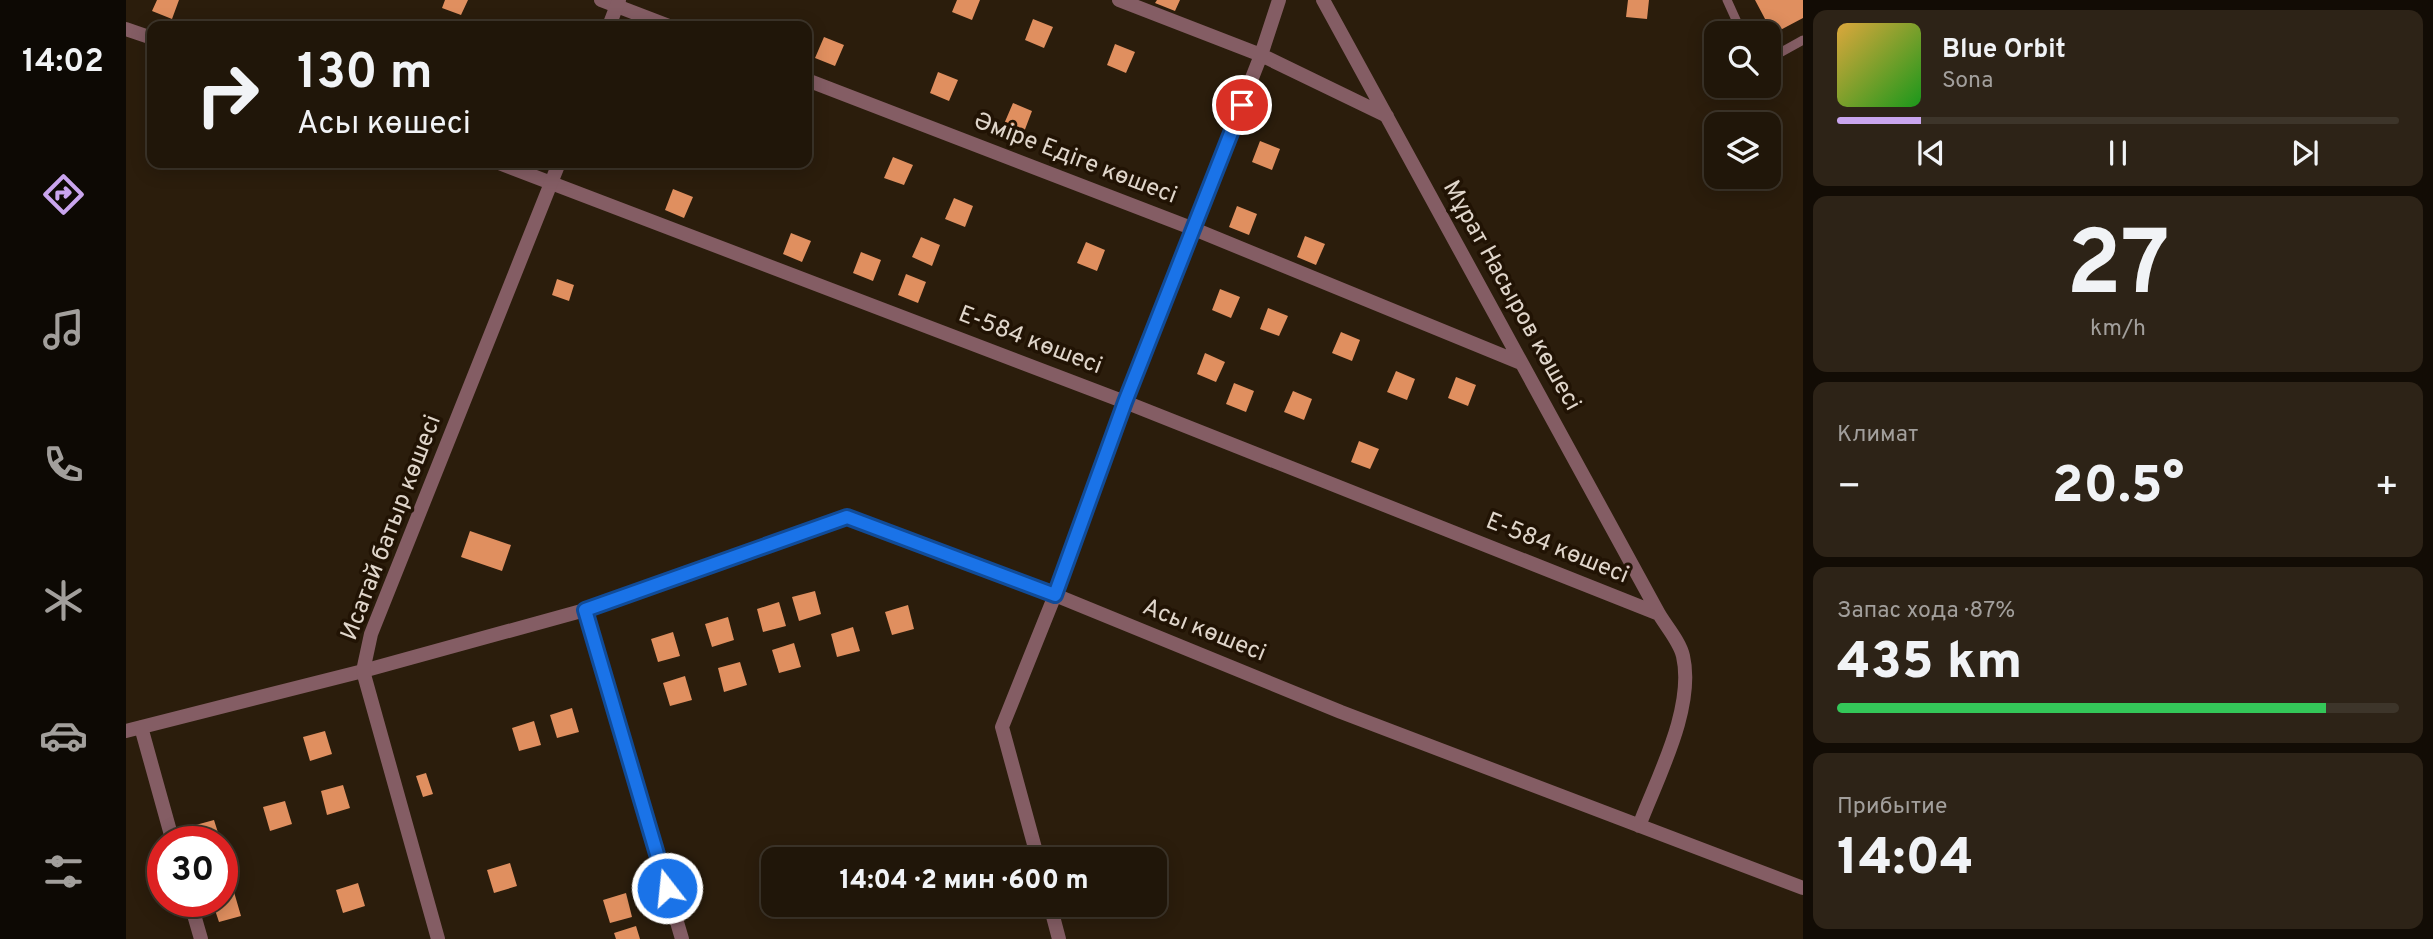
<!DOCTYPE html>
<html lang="ru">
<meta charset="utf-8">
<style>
:root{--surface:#201609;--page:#2d2317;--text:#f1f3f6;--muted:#a29f9c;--line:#3d352a;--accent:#c9a5ee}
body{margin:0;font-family:Overpass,sans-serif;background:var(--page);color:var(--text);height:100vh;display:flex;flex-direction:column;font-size:26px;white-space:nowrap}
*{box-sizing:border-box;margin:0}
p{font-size:23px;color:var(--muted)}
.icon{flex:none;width:38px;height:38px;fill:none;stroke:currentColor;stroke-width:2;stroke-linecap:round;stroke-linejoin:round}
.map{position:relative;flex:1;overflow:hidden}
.details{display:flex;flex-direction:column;gap:10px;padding:10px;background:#120c05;width:630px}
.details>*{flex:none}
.banner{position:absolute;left:21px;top:21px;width:665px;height:147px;border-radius:14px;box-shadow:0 4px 18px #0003,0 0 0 2px var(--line);background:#201609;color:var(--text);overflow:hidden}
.controls{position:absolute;left:1578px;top:21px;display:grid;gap:14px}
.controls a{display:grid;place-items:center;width:77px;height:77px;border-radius:14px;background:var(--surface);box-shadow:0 4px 18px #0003,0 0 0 2px var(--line);font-size:35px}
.speed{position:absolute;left:21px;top:826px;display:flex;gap:14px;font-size:35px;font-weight:700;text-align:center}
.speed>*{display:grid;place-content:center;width:91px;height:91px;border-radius:50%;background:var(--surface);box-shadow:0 4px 18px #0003,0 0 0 2px var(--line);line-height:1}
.speed .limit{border:10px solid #d22;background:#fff;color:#111}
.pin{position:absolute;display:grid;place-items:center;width:60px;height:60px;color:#fff;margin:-30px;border:4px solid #fff;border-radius:50%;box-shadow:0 2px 7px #0007}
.me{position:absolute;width:77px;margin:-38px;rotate:344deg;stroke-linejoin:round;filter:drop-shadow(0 0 5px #0008)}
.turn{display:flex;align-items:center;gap:24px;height:147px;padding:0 35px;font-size:32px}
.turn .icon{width:91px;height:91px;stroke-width:2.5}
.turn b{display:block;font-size:49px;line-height:60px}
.big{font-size:52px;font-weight:800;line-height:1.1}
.details .card{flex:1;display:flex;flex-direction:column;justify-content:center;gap:10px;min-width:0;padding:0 24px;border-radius:14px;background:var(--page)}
.details .dial{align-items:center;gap:0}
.dial b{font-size:91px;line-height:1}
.song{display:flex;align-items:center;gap:21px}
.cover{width:84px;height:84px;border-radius:10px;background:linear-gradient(135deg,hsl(40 70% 55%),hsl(120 70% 35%))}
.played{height:7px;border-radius:4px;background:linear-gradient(90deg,var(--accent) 15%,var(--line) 15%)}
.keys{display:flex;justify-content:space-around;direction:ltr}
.heat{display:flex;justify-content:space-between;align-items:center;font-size:38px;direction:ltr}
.charge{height:10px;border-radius:5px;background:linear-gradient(90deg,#34c759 87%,var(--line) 0)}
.trip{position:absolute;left:635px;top:847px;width:406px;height:70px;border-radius:14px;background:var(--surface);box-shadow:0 4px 18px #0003,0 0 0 2px var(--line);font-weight:800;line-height:70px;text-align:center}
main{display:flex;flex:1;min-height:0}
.tab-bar{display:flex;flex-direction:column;width:126px;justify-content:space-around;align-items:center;background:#0d0904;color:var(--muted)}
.tab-bar .icon{width:49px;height:49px}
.tab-bar .current{color:var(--accent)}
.tab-bar b{font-size:32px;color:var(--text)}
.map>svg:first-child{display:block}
.building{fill:#e08f5f}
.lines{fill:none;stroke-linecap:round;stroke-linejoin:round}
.service{stroke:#845d64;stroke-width:9}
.minor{stroke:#845d64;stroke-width:14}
.tertiary{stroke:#845d64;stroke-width:14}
.route-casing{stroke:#114b97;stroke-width:18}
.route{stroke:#1a73e8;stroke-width:12}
.labels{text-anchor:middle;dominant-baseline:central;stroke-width:7;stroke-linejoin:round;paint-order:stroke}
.street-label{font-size:24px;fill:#e0d6cb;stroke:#211304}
</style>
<main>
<nav class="tab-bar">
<b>14:02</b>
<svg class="icon current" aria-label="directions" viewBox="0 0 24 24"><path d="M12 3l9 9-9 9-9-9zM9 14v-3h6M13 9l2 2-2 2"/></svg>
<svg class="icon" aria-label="music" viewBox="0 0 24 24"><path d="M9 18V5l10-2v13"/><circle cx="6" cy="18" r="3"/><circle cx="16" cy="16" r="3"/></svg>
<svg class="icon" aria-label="phone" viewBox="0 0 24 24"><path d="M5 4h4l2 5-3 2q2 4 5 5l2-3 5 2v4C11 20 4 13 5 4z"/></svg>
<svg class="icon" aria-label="climate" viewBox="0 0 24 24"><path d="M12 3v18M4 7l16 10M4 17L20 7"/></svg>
<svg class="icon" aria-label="car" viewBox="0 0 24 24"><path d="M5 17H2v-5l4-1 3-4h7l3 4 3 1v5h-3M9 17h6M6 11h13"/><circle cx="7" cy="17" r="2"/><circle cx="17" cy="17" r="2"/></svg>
<svg class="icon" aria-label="filters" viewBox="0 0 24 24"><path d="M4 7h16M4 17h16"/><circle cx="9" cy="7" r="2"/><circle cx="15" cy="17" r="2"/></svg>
</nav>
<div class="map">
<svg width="1677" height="939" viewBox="0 0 1677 939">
<rect width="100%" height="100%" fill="#2b1d0c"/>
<!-- building -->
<path class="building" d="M 31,0 L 53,0 L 46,19 L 26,11 Z
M 319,0 L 342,0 L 335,15 L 316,8 Z
M 831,0 L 854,0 L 846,20 L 826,12 Z
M 1031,0 L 1054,0 L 1049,11 L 1029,3 Z
M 1502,0 L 1523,0 L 1521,19 L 1500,17 Z
M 1629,0 L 1677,0 L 1677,18 L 1647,34 Z
M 621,19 L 640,26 L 618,26 Z
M 907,19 L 927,27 L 918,48 L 899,40 Z
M 698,37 L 718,45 L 709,66 L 689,58 Z
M 989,44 L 1009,52 L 1000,73 L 981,65 Z
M 812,72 L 832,80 L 823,101 L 804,93 Z
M 887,103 L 906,111 L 898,132 L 878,124 Z
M 1134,141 L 1154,149 L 1146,170 L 1126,162 Z
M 767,157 L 787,165 L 778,185 L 758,178 Z
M 547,189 L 567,197 L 558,218 L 539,210 Z
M 828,198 L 847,206 L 839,227 L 819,219 Z
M 1111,206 L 1131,214 L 1123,235 L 1103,227 Z
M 665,233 L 685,241 L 676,262 L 657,254 Z
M 1179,236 L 1199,244 L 1190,265 L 1171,257 Z
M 795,237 L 814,245 L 806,266 L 786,257 Z
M 960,242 L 979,250 L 971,271 L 951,263 Z
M 735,252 L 755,260 L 747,281 L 727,273 Z
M 780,274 L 800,282 L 792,303 L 772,295 Z
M 431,279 L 448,285 L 443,301 L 426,295 Z
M 1094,289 L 1114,297 L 1105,318 L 1086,310 Z
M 1142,308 L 1162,316 L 1153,336 L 1134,329 Z
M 1215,332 L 1234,340 L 1226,361 L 1206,353 Z
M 1079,353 L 1099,362 L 1090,382 L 1071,374 Z
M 1270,371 L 1289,379 L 1281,400 L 1261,392 Z
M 1330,377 L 1350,385 L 1342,406 L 1322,398 Z
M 1108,383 L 1128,391 L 1120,412 L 1100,404 Z
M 1167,391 L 1186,399 L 1178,420 L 1158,412 Z
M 1233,441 L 1253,449 L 1244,469 L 1225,462 Z
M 344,531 L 385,545 L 376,571 L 335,557 Z
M 689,591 L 695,614 L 673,621 L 666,597 Z
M 653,602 L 660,626 L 637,632 L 631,609 Z
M 782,605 L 788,629 L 766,635 L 759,612 Z
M 602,617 L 608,640 L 586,647 L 579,624 Z
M 727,627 L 734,651 L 711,657 L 705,634 Z
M 547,632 L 554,656 L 532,662 L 525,639 Z
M 668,643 L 675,667 L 653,673 L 646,650 Z
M 614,662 L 621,685 L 598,692 L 592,668 Z
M 559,676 L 566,700 L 544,706 L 537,683 Z
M 446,708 L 453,732 L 431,738 L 424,715 Z
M 408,721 L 415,745 L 393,751 L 386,728 Z
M 199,731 L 206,754 L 184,761 L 177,737 Z
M 300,773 L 307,794 L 297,797 L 290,776 Z
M 217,785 L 224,808 L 201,815 L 195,791 Z
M 159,801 L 166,824 L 144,831 L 137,807 Z
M 88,820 L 95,842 L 71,842 L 66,826 Z
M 384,863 L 391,886 L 368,893 L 361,870 Z
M 232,883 L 239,906 L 217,913 L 210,890 Z
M 108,892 L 115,916 L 93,922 L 86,901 L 96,901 L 96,896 Z
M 500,893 L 506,917 L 484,923 L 477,900 Z
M 510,926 L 514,939 L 490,939 L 488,933 Z"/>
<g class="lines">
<!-- service -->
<path class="service" d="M 1601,0 L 1616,33
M 1643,56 L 1650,55 L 1677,40"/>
<!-- minor -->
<path class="minor" d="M 475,0 L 543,26
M 993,0 L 1135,55 L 1261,116
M 1197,0 L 1533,614 C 1540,626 1554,642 1557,656 C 1569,708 1531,778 1513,826
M 0,29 L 26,38
M 681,80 L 1068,229 L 1395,363
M 373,163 L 999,402 L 1533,614
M 459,610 L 556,939
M 15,727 L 47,842
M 0,731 L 237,671 L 459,610 L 721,517 L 929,595 L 1215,712 L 1677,888
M 912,859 L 876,727 L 929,595 L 999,402 L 1135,55 L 1153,0
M 64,901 L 75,939
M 924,905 L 933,939"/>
<!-- tertiary -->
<path class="tertiary" d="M 483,26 L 493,0
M 312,939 L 237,671 L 245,634 L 433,163"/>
</g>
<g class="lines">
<defs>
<path id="route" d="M 541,888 L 459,610 L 721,517 L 929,595 L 999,402 L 1116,105"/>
</defs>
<!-- route casing -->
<use href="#route" class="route-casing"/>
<!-- route -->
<use href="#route" class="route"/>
</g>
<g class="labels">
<!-- street labels -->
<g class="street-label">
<text transform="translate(949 159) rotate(21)">Әміре Едіге көшесі</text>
<text transform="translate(1385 296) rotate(61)">Мұрат Насыров көшесі</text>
<text transform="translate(904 341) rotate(21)">Е-584 көшесі</text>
<text transform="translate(266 528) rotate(-69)">Исатай батыр көшесі</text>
<text transform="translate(1431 549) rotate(22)">Е-584 көшесі</text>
<text transform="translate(1078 631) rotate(22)">Асы көшесі</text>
</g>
</g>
</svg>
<div class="controls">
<a><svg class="icon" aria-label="search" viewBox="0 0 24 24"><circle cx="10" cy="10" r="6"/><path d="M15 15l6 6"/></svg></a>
<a><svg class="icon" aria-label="layers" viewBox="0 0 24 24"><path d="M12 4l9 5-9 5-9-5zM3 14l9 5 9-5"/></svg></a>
</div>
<div class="speed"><div class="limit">30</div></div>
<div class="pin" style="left:1116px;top:105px;background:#d93025"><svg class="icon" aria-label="arrive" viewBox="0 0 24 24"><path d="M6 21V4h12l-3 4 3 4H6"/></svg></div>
<svg class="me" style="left:541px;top:888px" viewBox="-20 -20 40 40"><circle r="17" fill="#1a73e8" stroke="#fff" stroke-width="3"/><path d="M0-11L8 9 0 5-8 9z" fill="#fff"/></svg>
<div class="trip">14:04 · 2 мин · 600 m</div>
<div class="banner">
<div class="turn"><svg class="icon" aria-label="right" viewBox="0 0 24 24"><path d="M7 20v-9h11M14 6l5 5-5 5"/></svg><div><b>130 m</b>Асы көшесі</div></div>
</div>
</div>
<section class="details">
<div class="card">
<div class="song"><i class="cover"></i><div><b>Blue Orbit</b><p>Sona</p></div></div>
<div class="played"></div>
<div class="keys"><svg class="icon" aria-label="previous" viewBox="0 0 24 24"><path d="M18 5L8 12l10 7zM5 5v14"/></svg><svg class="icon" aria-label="pause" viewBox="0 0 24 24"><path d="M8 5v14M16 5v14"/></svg><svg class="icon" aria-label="next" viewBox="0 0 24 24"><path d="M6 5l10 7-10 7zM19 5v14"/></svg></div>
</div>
<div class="card dial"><b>27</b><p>km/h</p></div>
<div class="card"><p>Климат</p>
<div class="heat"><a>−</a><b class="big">20.5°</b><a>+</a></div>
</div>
<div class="card"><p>Запас хода · 87%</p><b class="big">435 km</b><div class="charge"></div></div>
<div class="card"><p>Прибытие</p><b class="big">14:04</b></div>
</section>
</main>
